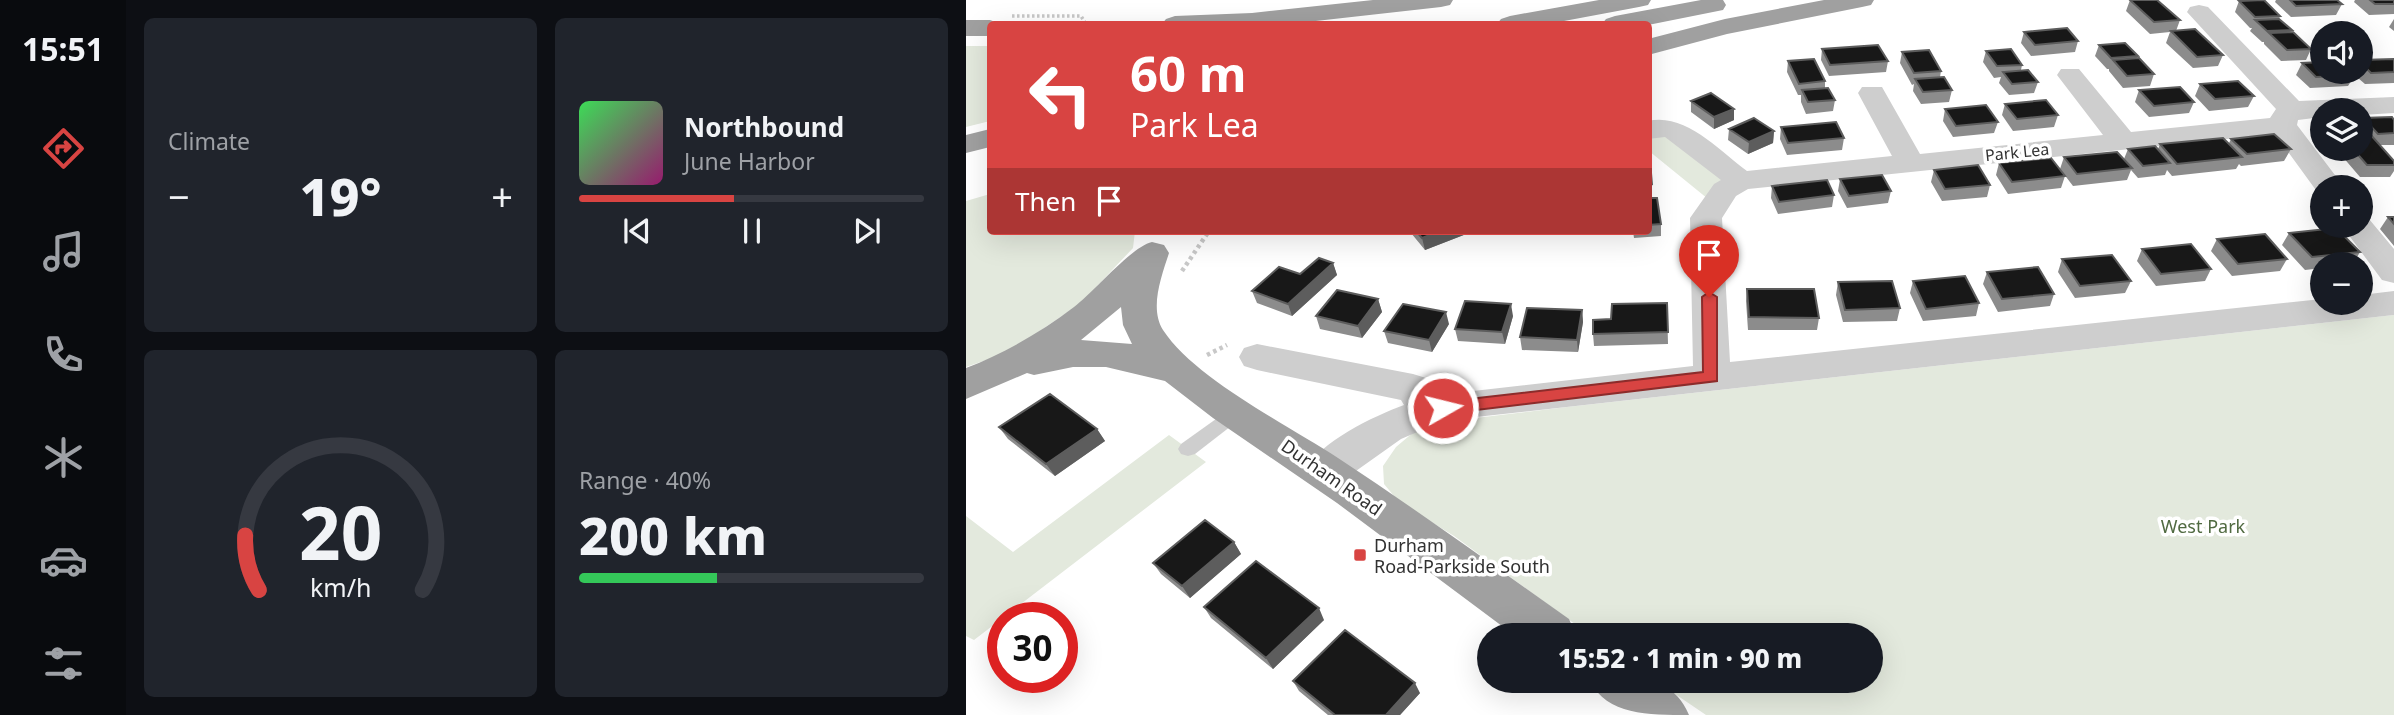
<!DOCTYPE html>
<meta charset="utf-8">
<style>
:root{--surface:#171b24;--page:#20242c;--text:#f1f3f6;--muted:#9ea1a6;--line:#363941;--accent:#d84442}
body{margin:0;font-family:"Noto Sans",sans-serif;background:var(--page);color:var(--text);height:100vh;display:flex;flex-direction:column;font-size:26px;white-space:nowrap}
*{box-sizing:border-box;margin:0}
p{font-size:23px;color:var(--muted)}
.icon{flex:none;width:38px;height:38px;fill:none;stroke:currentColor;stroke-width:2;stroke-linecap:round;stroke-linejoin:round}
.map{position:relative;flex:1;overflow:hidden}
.sheet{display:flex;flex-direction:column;gap:18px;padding:18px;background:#0d0f14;width:840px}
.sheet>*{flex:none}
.hud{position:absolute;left:21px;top:21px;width:665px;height:214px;border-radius:7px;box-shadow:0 7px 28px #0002;background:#d84442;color:#fff;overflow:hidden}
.buttons{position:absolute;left:1344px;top:21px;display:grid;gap:14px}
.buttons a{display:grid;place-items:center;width:63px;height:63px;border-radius:50%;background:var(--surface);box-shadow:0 7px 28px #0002;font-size:35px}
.speed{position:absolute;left:21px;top:602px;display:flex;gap:14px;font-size:35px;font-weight:700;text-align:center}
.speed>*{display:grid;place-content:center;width:91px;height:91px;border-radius:50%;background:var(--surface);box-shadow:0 7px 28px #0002;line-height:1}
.speed .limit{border:10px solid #d22;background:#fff;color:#111}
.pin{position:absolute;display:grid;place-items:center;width:60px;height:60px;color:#fff;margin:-72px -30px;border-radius:50% 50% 50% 0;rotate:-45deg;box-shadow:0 0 7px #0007}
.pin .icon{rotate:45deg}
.me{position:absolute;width:77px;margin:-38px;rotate:82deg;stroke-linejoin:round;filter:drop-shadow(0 0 5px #0008)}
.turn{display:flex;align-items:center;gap:24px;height:147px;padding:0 28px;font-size:32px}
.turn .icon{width:91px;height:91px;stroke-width:2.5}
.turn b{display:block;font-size:49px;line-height:60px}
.then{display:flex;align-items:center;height:66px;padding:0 28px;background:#0003;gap:14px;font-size:26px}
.big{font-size:52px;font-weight:800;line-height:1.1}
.sheet .tile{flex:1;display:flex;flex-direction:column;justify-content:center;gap:10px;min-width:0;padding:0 24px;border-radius:10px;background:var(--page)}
.sheet .dial{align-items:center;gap:0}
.dial svg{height:182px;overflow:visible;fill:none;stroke:var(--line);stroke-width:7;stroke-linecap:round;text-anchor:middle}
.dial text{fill:var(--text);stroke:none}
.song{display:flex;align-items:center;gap:21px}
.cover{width:84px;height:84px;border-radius:10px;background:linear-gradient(135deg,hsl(130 70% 55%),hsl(320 70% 35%))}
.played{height:7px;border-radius:4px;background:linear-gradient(90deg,var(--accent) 45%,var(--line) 45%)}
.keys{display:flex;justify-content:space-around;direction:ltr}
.heat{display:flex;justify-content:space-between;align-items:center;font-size:38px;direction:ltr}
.charge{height:10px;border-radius:5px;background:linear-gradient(90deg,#34c759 40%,var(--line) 0)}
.sheet .tiles{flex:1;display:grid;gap:18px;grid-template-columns:repeat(2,1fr)}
.trip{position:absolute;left:511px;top:623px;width:406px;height:70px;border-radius:35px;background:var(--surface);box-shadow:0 7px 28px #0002;font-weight:800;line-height:70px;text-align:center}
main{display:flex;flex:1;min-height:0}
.tabs{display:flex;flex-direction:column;width:126px;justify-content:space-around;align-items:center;background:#090b0e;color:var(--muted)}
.tabs .icon{width:49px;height:49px}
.tabs .on{color:var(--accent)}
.tabs b{font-size:32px;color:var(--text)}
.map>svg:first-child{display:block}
.green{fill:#e3e9dd}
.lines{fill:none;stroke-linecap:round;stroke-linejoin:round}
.path-far1{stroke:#c8c8c8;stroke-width:3.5;stroke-dasharray:2.5 2.5;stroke-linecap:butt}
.path{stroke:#c8c8c8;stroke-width:4.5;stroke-dasharray:3.5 3.5;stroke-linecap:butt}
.service{fill:#cecece;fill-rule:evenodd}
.minor{fill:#cecece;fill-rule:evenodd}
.trunk{fill:#a0a0a0;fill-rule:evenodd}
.wall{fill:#8c8c8c}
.shaded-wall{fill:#5d5d5d}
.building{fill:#181818;stroke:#5d5d5d;stroke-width:2}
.route{fill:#d84442;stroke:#8c2c2b;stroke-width:2}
.poi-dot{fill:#d84442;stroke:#fff;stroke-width:2.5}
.labels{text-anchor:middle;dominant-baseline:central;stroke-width:7;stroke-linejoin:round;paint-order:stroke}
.far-street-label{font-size:16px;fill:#313131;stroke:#fff}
.street-label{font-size:18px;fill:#313131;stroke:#fff}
.park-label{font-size:18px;fill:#506a41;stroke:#fff}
.poi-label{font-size:18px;fill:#313131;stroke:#fff;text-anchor:start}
</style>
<main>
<nav class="tabs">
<b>15:51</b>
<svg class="icon on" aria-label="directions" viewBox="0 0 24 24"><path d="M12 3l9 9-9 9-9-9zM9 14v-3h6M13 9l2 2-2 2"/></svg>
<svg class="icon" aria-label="music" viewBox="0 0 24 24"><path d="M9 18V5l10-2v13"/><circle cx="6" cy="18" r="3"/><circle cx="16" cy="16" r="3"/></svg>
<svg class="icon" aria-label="phone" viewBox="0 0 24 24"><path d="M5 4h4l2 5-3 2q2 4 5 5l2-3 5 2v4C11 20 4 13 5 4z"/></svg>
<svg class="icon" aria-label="climate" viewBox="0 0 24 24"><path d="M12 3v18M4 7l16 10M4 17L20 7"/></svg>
<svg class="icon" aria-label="car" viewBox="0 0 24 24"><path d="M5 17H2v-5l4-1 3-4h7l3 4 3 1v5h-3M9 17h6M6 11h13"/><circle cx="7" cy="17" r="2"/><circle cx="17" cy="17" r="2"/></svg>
<svg class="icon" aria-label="filters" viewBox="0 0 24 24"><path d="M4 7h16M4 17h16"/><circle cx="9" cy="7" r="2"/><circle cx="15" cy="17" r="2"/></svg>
</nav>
<section class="sheet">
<div class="tiles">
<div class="tile"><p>Climate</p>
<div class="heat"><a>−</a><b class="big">19°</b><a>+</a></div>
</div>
<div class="tile">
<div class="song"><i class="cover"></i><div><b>Northbound</b><p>June Harbor</p></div></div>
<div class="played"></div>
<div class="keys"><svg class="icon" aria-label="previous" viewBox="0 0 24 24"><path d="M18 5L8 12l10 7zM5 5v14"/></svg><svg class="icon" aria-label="pause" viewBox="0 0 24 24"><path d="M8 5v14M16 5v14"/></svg><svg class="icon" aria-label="next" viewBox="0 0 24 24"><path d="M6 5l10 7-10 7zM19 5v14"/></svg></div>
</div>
<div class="tile dial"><svg viewBox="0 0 100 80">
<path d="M14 69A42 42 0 1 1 86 69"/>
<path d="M14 69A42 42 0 0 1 8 45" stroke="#d84442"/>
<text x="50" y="56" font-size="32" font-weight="700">20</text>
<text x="50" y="72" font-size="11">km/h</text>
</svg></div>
<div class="tile"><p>Range · 40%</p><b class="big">200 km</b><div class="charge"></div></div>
</div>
</section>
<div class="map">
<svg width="1428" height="715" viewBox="0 0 1428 715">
<rect width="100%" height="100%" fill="#fff"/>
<!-- green -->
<path class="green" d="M 0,46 L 24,46 L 24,121 L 0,127 Z
M 692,127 L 775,181 L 747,203 L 683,151 L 682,131 Z
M 24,194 L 24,231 L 169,231 L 167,248 L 115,303 L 41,353 L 0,367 L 0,201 Z
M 1428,315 L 1428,715 L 740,715 L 690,681 L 905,681 L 905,635 L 624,635 L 488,536 L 433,502 L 418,484 L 417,466 L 430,447 L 449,431 L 509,418 L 601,407 Z
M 203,435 L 240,462 L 8,640 L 0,636 L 0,516 L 47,552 Z"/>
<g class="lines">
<!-- path-far1 -->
<path class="path-far1" d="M 46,16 L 115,16 L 120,24"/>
<!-- path -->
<path class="path" d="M 216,271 L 243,231
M 241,355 L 261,345"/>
<!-- service -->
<path class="service" d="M 271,404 L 278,406 L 280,411 L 278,416 L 229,454 L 222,456 L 215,454 L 212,449 L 215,444 Z"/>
<!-- minor -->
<path class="minor" d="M 1233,5 L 1242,7 L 1333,101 L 1428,97 L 1428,113 L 1395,115 L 1395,110 L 1356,110 L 1356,117 L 1332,120 L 1331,125 L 1378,187 L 1356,187 L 1356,194 L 1352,193 L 1309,134 L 782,189 L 770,196 L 756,218 L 764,362 L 1356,299 L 1356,303 L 1395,303 L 1395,295 L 1428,291 L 1428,315 L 492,419 L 463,427 L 435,439 L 373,483 L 359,487 L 345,483 L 339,471 C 353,442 408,416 438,405 L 435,400 L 291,370 L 278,366 L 273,357 L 278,348 L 291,344 L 447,374 L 460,378 L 472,395 L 727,366 L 724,218 L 748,184 L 755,180 L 699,137 L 682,139 L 682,121 C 719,112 754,151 781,171 L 926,156 L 892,93 L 896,87 L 916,87 L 954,154 L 1137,135 L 1091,75 L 1095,69 L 1113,69 L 1165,132 L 1304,118 L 1310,109 L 1221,12 L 1224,7 Z
M 1395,217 L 1403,219 L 1428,249 L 1428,283 L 1416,280 L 1376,226 L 1395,226 Z"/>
<!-- trunk -->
<path class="trunk" d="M 407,0 L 487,0 L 484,5 L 475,7 L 323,24 L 196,24 L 200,19 L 209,16 L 286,13 Z
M 633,0 L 685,0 L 682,5 L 673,7 L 582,24 L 531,24 L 535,19 L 544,16 Z
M 735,0 L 757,0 L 760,5 L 757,10 L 682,25 L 636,24 L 640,19 L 649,16 Z
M 858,0 L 908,0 L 905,5 L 896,7 L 761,34 L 682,55 L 682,39 L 759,19 Z
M 0,20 L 24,20 L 35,24 L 24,24 L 24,36 L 0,36 Z
M 24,129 L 24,147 L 0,153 L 0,135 Z
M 186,242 L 198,245 L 203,253 C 196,275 183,308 197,330 C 229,379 322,425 372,458 C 451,510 527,565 603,619 L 610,635 L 548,635 L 371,503 L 247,418 L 199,381 L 140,367 L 107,367 L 68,375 L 61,373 L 0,399 L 0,368 C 39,353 75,332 108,307 C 129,291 165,247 186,242 ZM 155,307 L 157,325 L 166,344 L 115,340 Z
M 624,681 C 665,681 704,670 723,715 C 682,715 641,715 624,681 Z"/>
</g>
<!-- wall -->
<path class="wall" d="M 1164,0 L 1214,20 L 1210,31 L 1257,55 L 1252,66 L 1227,68 L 1200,43 L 1204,32 L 1184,34 L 1160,11 Z
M 1310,0 L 1371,0 L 1376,4 L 1370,15 L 1325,17 L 1309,2 Z
M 1389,0 L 1428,0 L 1428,14 L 1403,15 L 1388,2 Z
M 1273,1 L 1314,16 L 1313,19 L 1326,30 L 1324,32 L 1345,49 L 1340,60 L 1315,61 L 1298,44 L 1298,42 L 1296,42 L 1284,31 L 1286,28 L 1284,28 L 1269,12 Z
M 1428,19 L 1428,31 L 1423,27 Z
M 1058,32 L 1112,41 L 1109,52 L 1065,56 L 1055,43 Z
M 1133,45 L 1172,56 L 1171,58 L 1188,74 L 1184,86 L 1157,88 L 1143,71 L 1143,69 L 1141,69 L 1129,56 Z
M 856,49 L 922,61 L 920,72 L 863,76 L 855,60 Z
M 1020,51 L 1056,65 L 1055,70 L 1072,82 L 1068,93 L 1043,95 L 1033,83 L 1035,77 L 1028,78 L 1017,62 Z
M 936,52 L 975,71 L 974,77 L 986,90 L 983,102 L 955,104 L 947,91 L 948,84 L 946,85 L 934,63 Z
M 1428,59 L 1428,83 L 1399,84 L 1385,72 L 1395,72 L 1395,60 Z
M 822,61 L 859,81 L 859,88 L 869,100 L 867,111 L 840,114 L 835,102 L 835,95 L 832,95 L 821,72 Z
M 1336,63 L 1389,75 L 1382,86 L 1344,88 L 1330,75 Z
M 1234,84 L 1288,96 L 1282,107 L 1243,111 L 1229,96 Z
M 1173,90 L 1228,102 L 1223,113 L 1183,117 L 1169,102 Z
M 725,101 L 768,109 L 768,120 L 748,129 L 725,112 Z
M 1039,104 L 1092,115 L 1088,127 L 1047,131 L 1036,115 Z
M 979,109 L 1032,122 L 1028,133 L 987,137 L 977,121 Z
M 1397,118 L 1428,120 L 1428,145 L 1414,145 L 1428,161 L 1428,171 L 1424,177 L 1394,177 L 1370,149 L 1395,149 L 1395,122 Z
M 815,127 L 878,138 L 876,150 L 821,155 L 814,139 Z
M 763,129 L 808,131 L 807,143 L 782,154 L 762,140 Z
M 1265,139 L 1325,149 L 1318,161 L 1275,166 L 1273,164 L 1270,169 L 1206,176 L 1201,170 L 1199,175 L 1172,178 L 1165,170 L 1161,180 L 1107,186 L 1094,169 L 1098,157 L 1158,159 L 1162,149 L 1192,149 L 1194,144 L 1263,143 Z
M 1033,163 L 1099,176 L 1095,188 L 1042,194 L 1030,175 Z
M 968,170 L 1024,185 L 1021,197 L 976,201 L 965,182 Z
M 874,179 L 925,191 L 922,203 L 881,208 L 872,191 Z
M 806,186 L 868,195 L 866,207 L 812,214 L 805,198 Z
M 682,198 L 695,224 L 695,236 L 668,238 L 667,231 L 682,231 Z
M 1422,217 L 1428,217 L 1428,246 L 1414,229 Z
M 444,231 L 508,231 L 459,250 L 445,233 Z
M 1323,233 L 1394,252 L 1387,264 L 1356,264 L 1356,268 L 1339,270 L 1316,245 Z
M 1251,239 L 1321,259 L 1314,271 L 1266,276 L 1245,251 Z
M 1176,249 L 1245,269 L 1239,281 L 1190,286 L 1171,261 Z
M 1096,259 L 1165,281 L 1159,293 L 1109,298 L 1092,272 Z
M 367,263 L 371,275 L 326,316 L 291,303 L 286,291 Z
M 1021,272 L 1088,294 L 1084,306 L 1032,312 L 1017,284 Z
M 947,281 L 1013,303 L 1010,316 L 957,321 L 944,293 Z
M 872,282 L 934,308 L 931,321 L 877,322 L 870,295 Z
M 781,289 L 853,318 L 851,330 L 782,330 L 780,301 Z
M 412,299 L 416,312 L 396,338 L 354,329 L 350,316 Z
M 701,303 L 702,344 L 628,346 L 627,334 L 645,319 Z
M 616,310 L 617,322 L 612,352 L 556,350 L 554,337 Z
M 547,316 L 539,344 L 492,341 L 489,329 Z
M 483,324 L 466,352 L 422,343 L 418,331 Z
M 33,427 L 131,429 L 139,441 L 89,476 L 42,439 Z
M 268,542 L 275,554 L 224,598 L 195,574 L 187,563 Z
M 238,607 L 358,620 L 307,669 L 245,618 Z
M 327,681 L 454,693 L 434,715 L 362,715 L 333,691 Z"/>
<!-- shaded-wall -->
<path class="shaded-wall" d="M 768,109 L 768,120 L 748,129 L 748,117 Z
M 808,131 L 807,143 L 782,154 L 783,142 Z
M 686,173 L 687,185 L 682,187 L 682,174 Z
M 474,231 L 508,231 L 459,250 L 456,238 Z
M 367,263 L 371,275 L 326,316 L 322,304 Z
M 412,299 L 416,312 L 396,338 L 392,326 Z
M 545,304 L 547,316 L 539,344 L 536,332 Z
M 616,310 L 617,322 L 612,352 L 611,340 Z
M 480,312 L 483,324 L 466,352 L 463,340 Z
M 131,429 L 139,441 L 89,476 L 80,464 Z
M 268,542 L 275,554 L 224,598 L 216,586 Z
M 353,608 L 358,620 L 307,669 L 300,658 Z
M 449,683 L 454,693 L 434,715 L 420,715 Z"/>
<!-- building -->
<path class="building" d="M 1164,0 L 1191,0 L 1214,20 L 1188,22 Z
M 1298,0 L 1314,16 L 1289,17 L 1273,1 Z
M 1324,0 L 1371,0 L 1376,4 L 1330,6 Z
M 1404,0 L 1428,0 L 1428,4 L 1409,4 Z
M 1313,19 L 1326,30 L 1301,31 L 1289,20 Z
M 1101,28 L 1112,41 L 1069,45 L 1058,32 Z
M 1229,29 L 1257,55 L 1231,57 L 1205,31 Z
M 1327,32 L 1345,49 L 1321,50 L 1303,33 Z
M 1159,43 L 1172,56 L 1145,58 L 1133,45 Z
M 912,45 L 922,61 L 864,65 L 856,49 Z
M 1045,49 L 1056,65 L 1031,66 L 1020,51 Z
M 963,50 L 975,71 L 948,73 L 936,52 Z
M 1173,58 L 1188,74 L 1161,76 L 1147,60 Z
M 848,59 L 859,81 L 833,84 L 822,61 Z
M 1428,59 L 1428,72 L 1405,73 L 1395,63 L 1395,60 Z
M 1356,62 L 1356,72 L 1385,72 L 1389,75 L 1350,77 L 1336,63 Z
M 1062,70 L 1072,82 L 1046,84 L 1037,72 Z
M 978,77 L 986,90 L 957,92 L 949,79 Z
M 1272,81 L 1288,96 L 1249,99 L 1234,84 Z
M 1214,87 L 1228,102 L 1188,106 L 1173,90 Z
M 862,88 L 869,100 L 842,102 L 836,90 Z
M 745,93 L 768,109 L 748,117 L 725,101 Z
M 1080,100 L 1092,115 L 1051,119 L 1039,104 Z
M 1020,105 L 1032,122 L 990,126 L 979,109 Z
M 1426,117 L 1428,120 L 1428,133 L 1412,134 L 1397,118 Z
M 788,118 L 808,131 L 783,142 L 763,129 Z
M 870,122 L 878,138 L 822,143 L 815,127 Z
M 1308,134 L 1325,149 L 1281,154 L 1265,139 Z
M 1395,134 L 1404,134 L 1428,161 L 1428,165 L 1401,165 L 1387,149 L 1395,149 Z
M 1257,138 L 1276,157 L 1211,164 L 1194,144 Z
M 1189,146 L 1204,163 L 1177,166 L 1162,149 Z
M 1151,152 L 1166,168 L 1111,174 L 1098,157 Z
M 1085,158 L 1099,176 L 1046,182 L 1033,163 Z
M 1012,165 L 1024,185 L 979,189 L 968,170 Z
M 916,175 L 925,191 L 883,196 L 874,179 Z
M 861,180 L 868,195 L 813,202 L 806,186 Z
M 682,198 L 691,198 L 695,224 L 682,225 Z
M 1422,217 L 1428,217 L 1428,224 Z
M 1370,228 L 1394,252 L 1346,257 L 1323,233 Z
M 450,231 L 474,231 L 456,238 Z
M 1299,234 L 1321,259 L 1272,264 L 1251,239 Z
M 1225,244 L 1245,269 L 1195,274 L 1176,249 Z
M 1146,255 L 1165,281 L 1114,286 L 1096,259 Z
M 353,258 L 367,263 L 322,304 L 286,291 L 313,267 L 334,274 Z
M 1072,267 L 1088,294 L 1036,299 L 1021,272 Z
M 999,276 L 1013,303 L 960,309 L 947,281 Z
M 926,281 L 934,308 L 879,310 L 872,282 Z
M 781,289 L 848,289 L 853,318 L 783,317 Z
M 371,290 L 412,299 L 392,326 L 350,316 Z
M 499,301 L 545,304 L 536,332 L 489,329 Z
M 701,303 L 702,332 L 627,334 L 627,320 L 645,319 L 646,304 Z
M 437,304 L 480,312 L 463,340 L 418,331 Z
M 561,308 L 616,310 L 611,340 L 554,337 Z
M 84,394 L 131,429 L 80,464 L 33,427 Z
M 239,520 L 268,542 L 216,586 L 187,563 Z
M 290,561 L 353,608 L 300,658 L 238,607 Z
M 379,630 L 449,683 L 420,715 L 369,715 L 327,681 Z"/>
<!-- route -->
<path class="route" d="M 743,292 L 751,297 L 751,381 L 477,414 L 469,408 L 477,402 L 737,372 L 736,297 Z"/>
<!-- markers -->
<rect class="poi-dot" x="387" y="548" width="14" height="14" rx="3.5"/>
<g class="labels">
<!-- far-street labels -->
<g class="far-street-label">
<text transform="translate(1051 152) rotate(-6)">Park Lea</text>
</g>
<!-- street labels -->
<g class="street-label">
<text transform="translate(366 477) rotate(35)">Durham Road</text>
</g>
<!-- park labels -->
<g class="park-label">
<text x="1237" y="526">West Park</text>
</g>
<!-- poi labels -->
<g class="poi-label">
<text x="408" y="545">Durham<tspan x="408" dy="21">Road-Parkside South</tspan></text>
</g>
</g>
</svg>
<div class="buttons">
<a><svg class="icon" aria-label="sound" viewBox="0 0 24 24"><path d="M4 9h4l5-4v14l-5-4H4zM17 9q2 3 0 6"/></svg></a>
<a><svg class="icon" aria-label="layers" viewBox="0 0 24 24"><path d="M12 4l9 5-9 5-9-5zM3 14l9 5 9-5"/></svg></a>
<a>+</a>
<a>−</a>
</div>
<div class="speed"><div class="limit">30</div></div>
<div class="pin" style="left:743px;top:297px;background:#d93025"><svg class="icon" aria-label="arrive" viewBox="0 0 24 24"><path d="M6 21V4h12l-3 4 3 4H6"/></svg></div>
<svg class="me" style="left:477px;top:408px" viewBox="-20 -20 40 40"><circle r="17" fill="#d84442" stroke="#fff" stroke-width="3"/><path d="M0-11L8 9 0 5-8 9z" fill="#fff"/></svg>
<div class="trip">15:52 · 1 min · 90 m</div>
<div class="hud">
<div class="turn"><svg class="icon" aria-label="left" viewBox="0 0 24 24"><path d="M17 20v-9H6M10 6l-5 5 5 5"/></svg><div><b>60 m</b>Park Lea</div></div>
<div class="then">Then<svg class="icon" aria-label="arrive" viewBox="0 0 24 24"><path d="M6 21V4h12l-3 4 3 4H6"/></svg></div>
</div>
</div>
</main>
